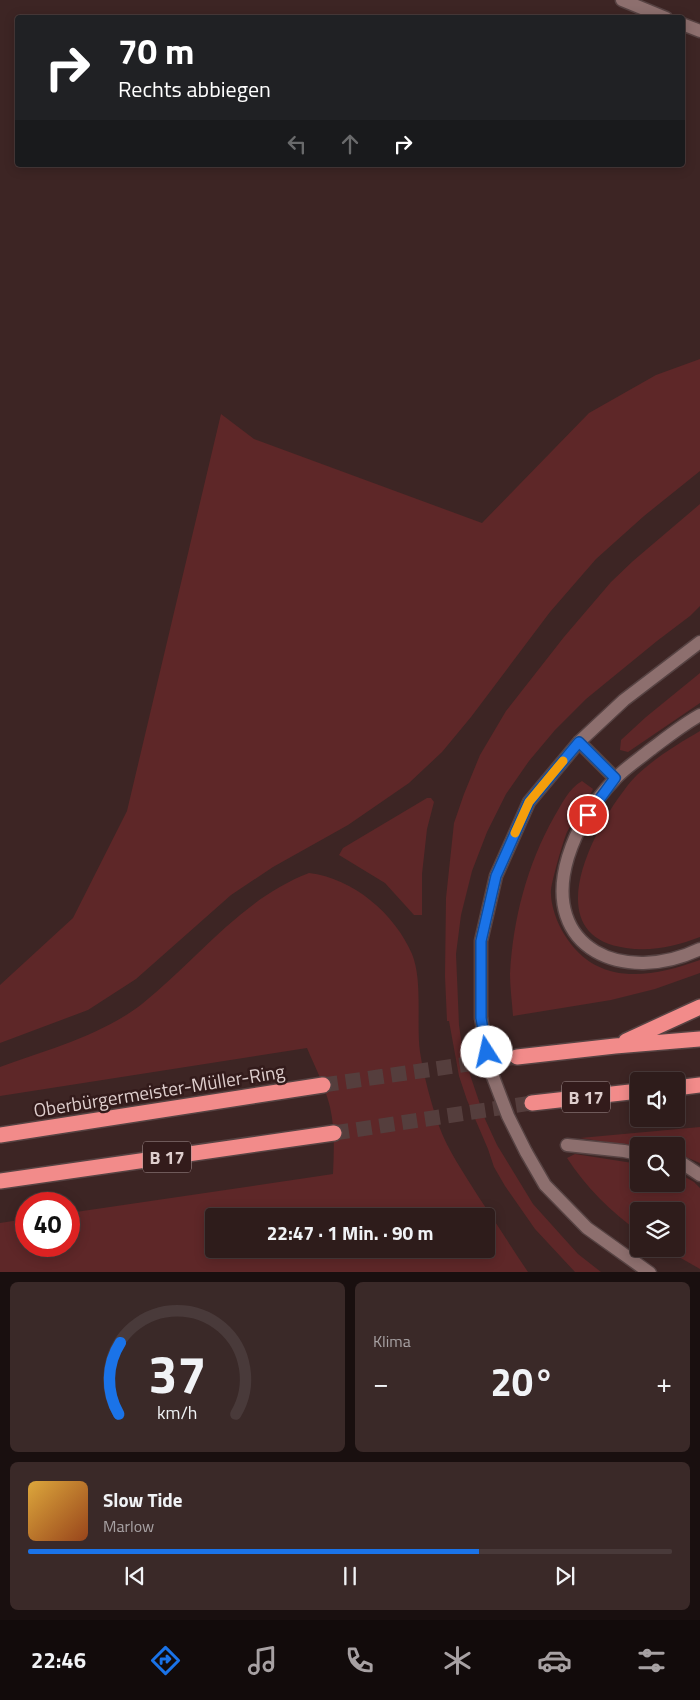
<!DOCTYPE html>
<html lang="de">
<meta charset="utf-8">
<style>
:root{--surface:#2e1c1b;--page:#3a2928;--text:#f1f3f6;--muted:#a7a1a3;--line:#493a3a;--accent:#1a73e8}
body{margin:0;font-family:"Titillium Web",sans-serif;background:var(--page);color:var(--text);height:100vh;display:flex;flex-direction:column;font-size:19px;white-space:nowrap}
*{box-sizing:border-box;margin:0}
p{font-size:16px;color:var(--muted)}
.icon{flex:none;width:28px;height:28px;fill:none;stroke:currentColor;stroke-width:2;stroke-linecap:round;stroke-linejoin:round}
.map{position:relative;height:1272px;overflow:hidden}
.details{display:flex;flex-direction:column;gap:10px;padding:10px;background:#190f0f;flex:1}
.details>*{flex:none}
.banner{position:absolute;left:15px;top:15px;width:670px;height:152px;border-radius:5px;box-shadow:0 2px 12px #0003,0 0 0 1px var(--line);background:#202124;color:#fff;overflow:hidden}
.fabs{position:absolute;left:630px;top:1072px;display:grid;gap:10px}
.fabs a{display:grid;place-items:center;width:55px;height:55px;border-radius:5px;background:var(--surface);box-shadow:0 2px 12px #0003,0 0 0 1px var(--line);font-size:25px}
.speed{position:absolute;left:15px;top:1192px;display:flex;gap:10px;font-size:25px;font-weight:700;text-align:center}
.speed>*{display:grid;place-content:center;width:65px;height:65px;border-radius:50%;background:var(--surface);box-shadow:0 2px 12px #0003,0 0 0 1px var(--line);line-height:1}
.speed .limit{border:8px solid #d22;background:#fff;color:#111}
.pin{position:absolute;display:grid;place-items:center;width:42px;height:42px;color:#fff;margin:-21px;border:2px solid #fff;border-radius:50%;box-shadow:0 1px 5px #0007}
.me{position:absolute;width:55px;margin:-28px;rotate:350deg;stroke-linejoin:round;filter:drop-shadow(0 0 4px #0008)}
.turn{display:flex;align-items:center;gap:18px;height:105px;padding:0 20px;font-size:22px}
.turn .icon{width:65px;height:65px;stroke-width:2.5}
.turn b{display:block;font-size:35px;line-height:42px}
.lanes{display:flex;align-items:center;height:48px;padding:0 20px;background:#0003;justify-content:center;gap:25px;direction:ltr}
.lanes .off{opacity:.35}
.big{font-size:38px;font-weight:700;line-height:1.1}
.details .tile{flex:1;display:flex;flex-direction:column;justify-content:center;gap:8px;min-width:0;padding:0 18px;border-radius:8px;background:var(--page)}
.details .dial{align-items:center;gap:0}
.dial svg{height:130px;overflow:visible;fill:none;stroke:var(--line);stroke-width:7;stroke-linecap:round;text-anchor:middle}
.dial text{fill:var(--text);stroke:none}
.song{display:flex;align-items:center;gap:15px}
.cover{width:60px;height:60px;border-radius:8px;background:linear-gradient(135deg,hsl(40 70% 55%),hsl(20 70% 35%))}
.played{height:5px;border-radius:2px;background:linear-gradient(90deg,var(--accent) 70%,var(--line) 70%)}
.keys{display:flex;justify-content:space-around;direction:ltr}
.heat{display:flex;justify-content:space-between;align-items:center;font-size:28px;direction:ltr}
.details .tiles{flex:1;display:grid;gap:10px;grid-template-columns:1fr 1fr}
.tile:last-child{grid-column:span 2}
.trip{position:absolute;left:205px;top:1208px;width:290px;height:50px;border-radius:5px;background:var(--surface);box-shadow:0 2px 12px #0003,0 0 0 1px var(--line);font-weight:700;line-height:50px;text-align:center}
.menu{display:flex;height:80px;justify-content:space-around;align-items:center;background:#120b0b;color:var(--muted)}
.menu .icon{width:35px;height:35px}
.menu .on{color:var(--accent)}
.menu b{font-size:22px;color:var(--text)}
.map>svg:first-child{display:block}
.green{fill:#5e2728;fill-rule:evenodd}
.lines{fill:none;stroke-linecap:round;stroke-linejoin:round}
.highway-tunnel{stroke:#553e3d;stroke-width:15;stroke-dasharray:15 8;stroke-linecap:butt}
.lane-casing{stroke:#574343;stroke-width:15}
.street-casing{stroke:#574343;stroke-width:15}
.secondary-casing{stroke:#574343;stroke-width:15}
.highway-casing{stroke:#574343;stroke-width:18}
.lane{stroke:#8d6f6e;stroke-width:12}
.street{stroke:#8d6f6e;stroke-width:12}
.secondary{stroke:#8d6f6e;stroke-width:12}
.highway{stroke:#f28b8a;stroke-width:15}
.secondary-bridge-casing{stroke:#574343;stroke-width:15;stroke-linecap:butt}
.secondary-bridge{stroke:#8d6f6e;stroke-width:12}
.route-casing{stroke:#114b97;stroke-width:12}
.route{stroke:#1a73e8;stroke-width:9}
.slow{stroke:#f59e0b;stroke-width:9}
.labels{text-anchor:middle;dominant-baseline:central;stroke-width:5;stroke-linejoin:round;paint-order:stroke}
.shield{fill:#331b1b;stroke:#ab9898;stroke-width:1}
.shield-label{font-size:18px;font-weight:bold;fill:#dececd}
.street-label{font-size:19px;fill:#dececd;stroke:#331b1b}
</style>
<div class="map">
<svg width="700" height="1273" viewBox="0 0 700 1273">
<rect width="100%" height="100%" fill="#3d2524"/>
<!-- green -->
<path class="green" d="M 700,359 L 700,471 L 644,516 L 596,559 L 550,612 L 471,717 L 442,752 L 409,783 L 348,825 L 273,867 L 231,895 L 136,979 L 88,1010 L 0,1043 L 0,985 L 73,918 L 127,811 L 221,414 L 254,439 L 482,523 L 589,413 L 656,375 Z
M 700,504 L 700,606 L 690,616 L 657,641 L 586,699 L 555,730 L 529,761 L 506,794 L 487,832 L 472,871 L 461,915 L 456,954 L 459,1025 L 463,1054 L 485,1119 L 497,1145 L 533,1204 L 578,1254 L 601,1272 L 575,1272 L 535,1229 L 505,1186 L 494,1167 L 488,1149 L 467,1100 L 459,1076 L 449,1021 L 447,1021 L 445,976 L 446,898 L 454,823 L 464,794 L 480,755 L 506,711 L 564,637 L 611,582 L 633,561 Z
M 700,673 L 700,703 L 628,752 L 620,750 L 621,740 L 646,717 Z
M 700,731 L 700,937 C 676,946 652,952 626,948 C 537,936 593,830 625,789 C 641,766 676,745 700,731 Z
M 582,781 L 593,789 C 586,804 575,817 567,832 C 563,841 552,880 551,890 C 550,904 557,923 564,934 C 596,987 650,978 700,960 L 700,973 L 655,989 L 611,1000 L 513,1016 C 512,1002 510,987 510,974 C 513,919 527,865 554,817 C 562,804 568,789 582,781 Z
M 427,798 L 431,798 L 434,802 L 427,829 L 422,874 L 422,915 L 414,915 L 385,883 L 339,855 L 343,848 Z
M 309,873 C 353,878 395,914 412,954 C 423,981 416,1023 420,1052 C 424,1077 431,1103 439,1126 C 448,1151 464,1173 478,1196 C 495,1221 511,1247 528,1272 L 0,1272 L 0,1223 L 26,1219 L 26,1246 L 69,1246 L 69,1213 L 333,1174 C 334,1151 335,1129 330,1107 C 325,1086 315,1067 307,1048 L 0,1096 L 0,1067 C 47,1050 102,1035 142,1004 C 197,960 241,899 309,873 ZM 214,1216 L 486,1216 L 486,1249 L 214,1249 Z
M 700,1127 L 700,1163 L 676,1153 L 676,1146 L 639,1147 L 580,1138 Z
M 575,1154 L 639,1164 L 639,1184 L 676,1184 L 676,1172 L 694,1182 L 700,1188 L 700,1269 L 665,1249 L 676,1249 L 676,1211 L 639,1211 L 639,1232 C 611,1212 586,1187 567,1158 Z"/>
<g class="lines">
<!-- highway-tunnel -->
<path class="highway-tunnel" d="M 323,1085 L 517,1057
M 334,1133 L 532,1103"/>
<defs>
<path id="lane" d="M 700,715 C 682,725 666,738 650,750 C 639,759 625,768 615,779 C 595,800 577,828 568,857 C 540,950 625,985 700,949
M 579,742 L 615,778
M 567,1145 L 624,1151 L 639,1154
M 676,1162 L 682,1163 L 700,1175"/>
<path id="street" d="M 622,0 L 666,18
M 682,24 L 700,31"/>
<path id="secondary" d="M 481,1018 L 481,941 L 496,876 L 529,802 L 579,742 L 624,700 L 700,642
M 526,1152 L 545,1185 L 587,1228 L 650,1273"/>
<path id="highway" d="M 626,1041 L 700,1007
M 517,1057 L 615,1046 L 700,1039
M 676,1088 L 700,1085
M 532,1103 L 639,1091
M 0,1135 L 323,1085
M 0,1181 L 334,1133"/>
</defs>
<!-- lane casing -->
<use href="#lane" class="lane-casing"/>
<!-- street casing -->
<use href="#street" class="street-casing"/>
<!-- secondary casing -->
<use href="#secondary" class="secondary-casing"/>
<!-- highway casing -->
<use href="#highway" class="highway-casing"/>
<!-- lane -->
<use href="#lane" class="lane"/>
<!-- street -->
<use href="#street" class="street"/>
<!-- secondary -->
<use href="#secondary" class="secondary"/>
<!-- highway -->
<use href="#highway" class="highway"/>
<defs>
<path id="secondary-bridge" d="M 481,1018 L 490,1069 L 508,1116 L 526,1152"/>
</defs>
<!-- secondary-bridge casing -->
<use href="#secondary-bridge" class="secondary-bridge-casing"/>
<!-- secondary-bridge -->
<use href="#secondary-bridge" class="secondary-bridge"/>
</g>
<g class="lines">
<defs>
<path id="route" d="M 487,1052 L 481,1018 L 481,941 L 496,876 L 529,802 L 579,742 L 615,778 L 588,815"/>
</defs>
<!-- route casing -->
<use href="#route" class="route-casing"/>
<!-- route -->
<use href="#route" class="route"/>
<!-- slow -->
<path class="slow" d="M 515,833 L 529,802 L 563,761"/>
</g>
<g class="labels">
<!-- shield labels -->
<g class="shield">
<rect x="562" y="1081.5" width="48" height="31" rx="4"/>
<rect x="143" y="1141.5" width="48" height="31" rx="4"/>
</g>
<g class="shield-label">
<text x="586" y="1097">B 17</text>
<text x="167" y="1157">B 17</text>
</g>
<!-- street labels -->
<g class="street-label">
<text transform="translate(159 1090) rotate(-9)">Oberbürgermeister-Müller-Ring</text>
</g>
</g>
</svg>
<div class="fabs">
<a><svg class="icon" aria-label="sound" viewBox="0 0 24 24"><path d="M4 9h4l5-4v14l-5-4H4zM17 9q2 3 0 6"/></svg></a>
<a><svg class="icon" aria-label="search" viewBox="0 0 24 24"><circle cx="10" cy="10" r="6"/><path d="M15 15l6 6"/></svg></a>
<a><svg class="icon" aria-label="layers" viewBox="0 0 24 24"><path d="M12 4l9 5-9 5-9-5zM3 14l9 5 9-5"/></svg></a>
</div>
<div class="speed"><div class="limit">40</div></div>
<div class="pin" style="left:588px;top:815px;background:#d93025"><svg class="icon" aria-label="arrive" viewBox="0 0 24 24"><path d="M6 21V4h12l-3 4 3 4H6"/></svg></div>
<svg class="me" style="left:487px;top:1052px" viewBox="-20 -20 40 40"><circle r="19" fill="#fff"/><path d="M0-13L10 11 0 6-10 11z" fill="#1a73e8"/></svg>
<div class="trip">22:47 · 1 Min. · 90 m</div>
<div class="banner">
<div class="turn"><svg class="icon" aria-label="right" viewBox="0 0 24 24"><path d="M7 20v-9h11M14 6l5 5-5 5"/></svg><div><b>70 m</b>Rechts abbiegen</div></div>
<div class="lanes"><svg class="icon off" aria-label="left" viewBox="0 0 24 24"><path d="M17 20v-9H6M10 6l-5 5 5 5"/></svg><svg class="icon off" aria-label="ahead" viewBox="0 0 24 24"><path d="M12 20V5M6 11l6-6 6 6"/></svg><svg class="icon" aria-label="right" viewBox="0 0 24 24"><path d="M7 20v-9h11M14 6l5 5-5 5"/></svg></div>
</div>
</div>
<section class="details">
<div class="tiles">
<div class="tile dial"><svg viewBox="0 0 100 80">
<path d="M14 69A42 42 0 1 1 86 69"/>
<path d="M14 69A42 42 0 0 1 15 25" stroke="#1a73e8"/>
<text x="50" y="56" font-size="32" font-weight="700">37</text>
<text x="50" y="72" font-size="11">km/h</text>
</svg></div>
<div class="tile"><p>Klima</p>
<div class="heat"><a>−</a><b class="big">20°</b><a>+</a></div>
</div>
<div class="tile">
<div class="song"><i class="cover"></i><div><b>Slow Tide</b><p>Marlow</p></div></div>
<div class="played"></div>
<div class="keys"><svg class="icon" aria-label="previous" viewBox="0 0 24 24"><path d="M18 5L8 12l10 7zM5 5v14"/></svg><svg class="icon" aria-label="pause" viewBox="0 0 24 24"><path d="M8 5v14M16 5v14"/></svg><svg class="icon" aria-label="next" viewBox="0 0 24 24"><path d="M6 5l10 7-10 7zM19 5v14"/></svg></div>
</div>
</div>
</section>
<nav class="menu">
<b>22:46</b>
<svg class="icon on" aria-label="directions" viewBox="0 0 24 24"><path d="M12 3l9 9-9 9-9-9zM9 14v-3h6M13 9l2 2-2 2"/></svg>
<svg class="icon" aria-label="music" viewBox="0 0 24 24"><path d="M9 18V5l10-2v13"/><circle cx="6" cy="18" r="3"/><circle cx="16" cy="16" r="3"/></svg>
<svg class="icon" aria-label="phone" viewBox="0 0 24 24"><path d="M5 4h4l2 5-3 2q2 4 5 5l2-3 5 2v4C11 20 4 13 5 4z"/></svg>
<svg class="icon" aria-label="climate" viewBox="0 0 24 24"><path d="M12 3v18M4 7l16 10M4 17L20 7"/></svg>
<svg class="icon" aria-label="car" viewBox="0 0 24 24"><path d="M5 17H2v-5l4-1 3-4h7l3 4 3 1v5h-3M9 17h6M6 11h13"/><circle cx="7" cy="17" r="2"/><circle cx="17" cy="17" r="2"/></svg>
<svg class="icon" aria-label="filters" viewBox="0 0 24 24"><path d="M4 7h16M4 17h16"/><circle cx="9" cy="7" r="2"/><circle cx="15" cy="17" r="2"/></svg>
</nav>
